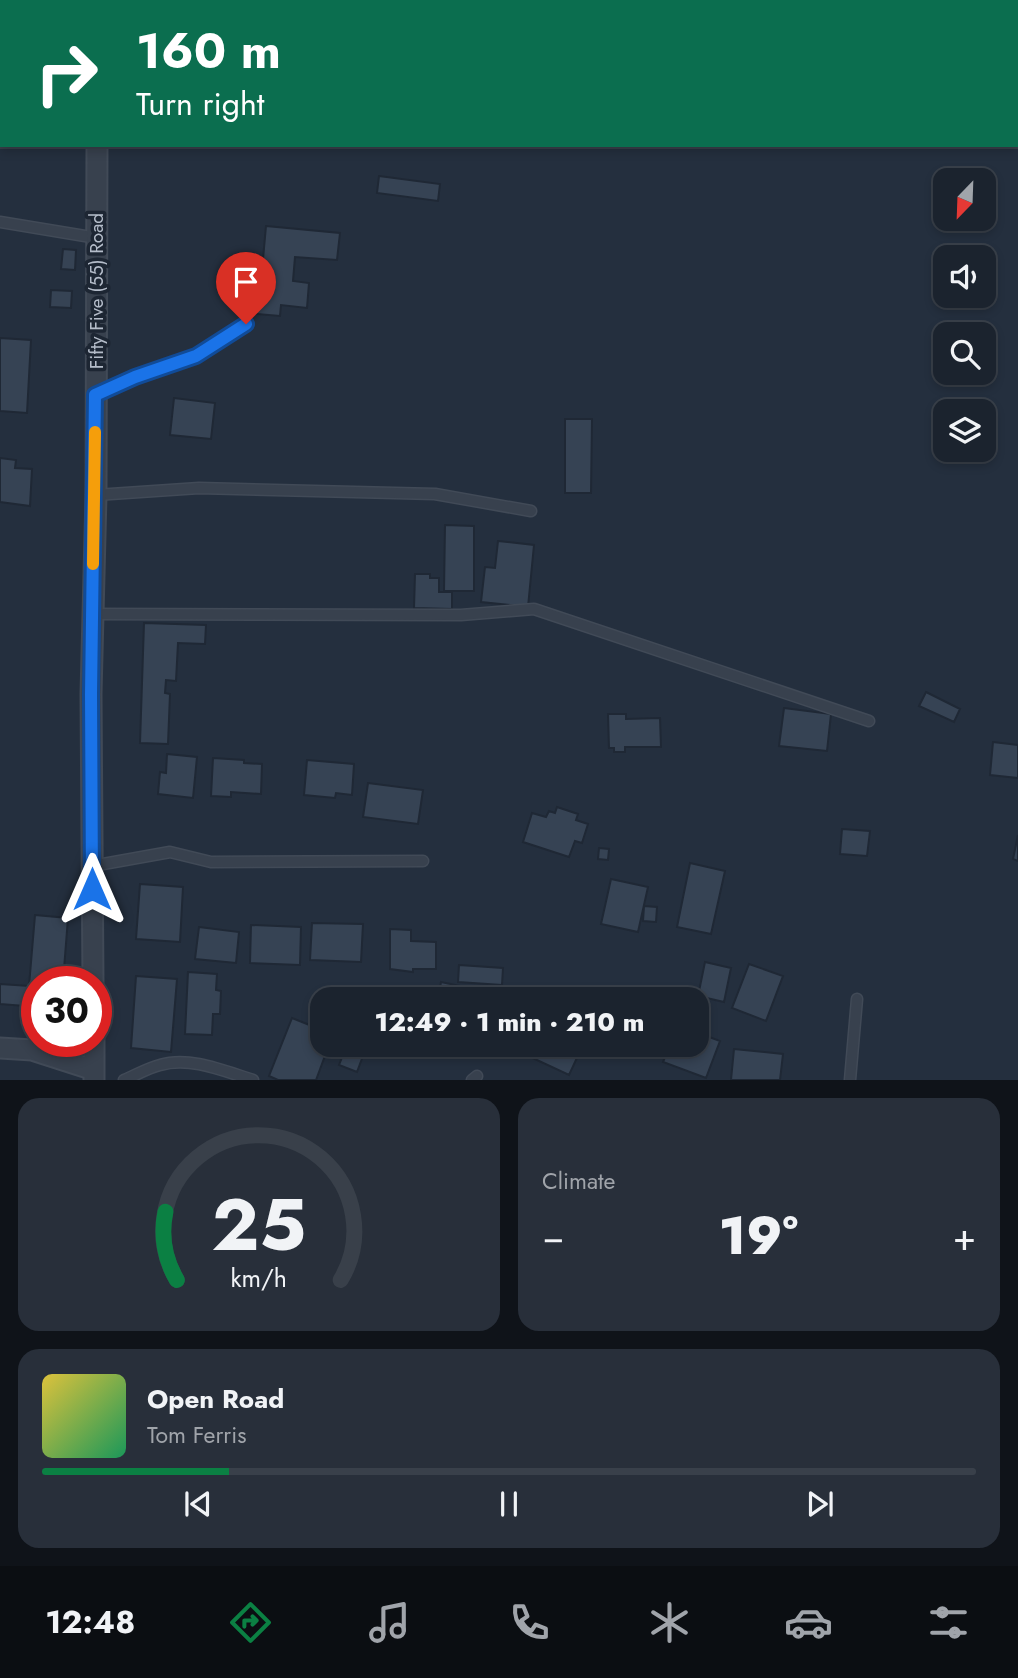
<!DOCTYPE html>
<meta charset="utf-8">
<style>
:root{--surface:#1b232e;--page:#282f3a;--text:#f1f3f6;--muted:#a0a4aa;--line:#39404a;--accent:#0b8043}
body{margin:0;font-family:Jost,sans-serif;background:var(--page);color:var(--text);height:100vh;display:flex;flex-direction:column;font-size:26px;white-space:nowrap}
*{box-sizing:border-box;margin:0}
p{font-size:23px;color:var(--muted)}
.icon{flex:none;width:38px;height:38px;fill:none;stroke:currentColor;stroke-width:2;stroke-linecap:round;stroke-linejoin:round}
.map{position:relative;height:1080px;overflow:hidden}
.sheet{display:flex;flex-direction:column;gap:18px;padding:18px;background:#0f1319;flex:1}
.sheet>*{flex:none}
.banner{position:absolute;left:0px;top:0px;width:1018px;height:147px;box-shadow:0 4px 10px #0003,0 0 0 2px var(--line);background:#0b6e4f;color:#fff;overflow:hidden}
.needle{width:46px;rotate:203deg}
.tools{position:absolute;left:933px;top:168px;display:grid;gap:14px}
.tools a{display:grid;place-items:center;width:63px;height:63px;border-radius:14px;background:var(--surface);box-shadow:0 4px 10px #0003,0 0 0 2px var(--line);font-size:35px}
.speed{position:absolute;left:21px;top:966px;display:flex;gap:14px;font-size:35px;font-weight:700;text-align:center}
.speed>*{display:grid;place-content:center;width:91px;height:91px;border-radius:50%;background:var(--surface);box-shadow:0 4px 10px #0003,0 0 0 2px var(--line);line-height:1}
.speed .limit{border:10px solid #d22;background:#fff;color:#111}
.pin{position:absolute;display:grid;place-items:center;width:60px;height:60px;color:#fff;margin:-72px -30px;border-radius:50% 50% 50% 0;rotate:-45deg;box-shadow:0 0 7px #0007}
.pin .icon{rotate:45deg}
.me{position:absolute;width:77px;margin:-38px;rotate:0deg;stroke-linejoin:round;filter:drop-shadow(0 0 5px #0008)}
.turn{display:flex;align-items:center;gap:24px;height:147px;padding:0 21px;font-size:32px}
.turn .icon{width:91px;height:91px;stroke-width:2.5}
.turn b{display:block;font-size:49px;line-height:60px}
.big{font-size:52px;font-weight:800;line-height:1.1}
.sheet .card{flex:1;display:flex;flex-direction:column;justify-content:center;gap:10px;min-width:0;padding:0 24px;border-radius:21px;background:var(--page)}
.sheet .dial{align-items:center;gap:0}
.dial svg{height:182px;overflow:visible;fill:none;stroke:var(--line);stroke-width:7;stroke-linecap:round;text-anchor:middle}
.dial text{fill:var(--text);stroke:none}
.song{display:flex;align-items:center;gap:21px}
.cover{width:84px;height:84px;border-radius:10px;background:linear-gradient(135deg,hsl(50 70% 55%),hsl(150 70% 35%))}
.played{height:7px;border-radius:4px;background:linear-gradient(90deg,var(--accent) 20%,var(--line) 20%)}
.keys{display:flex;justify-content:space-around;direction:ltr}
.heat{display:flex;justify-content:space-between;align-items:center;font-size:38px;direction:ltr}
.sheet .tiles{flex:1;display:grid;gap:18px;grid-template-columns:1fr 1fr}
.card:last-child{grid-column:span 2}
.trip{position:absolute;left:310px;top:987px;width:399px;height:70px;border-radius:21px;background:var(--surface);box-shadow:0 4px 10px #0003,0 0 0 2px var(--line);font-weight:800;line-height:70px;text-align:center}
.menu{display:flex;height:112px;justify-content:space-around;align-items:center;background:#0b0e12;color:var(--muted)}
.menu .icon{width:49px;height:49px}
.menu .selected{color:var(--accent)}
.menu b{font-size:32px;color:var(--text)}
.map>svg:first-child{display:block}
.building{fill:#364354;stroke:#1f2835;stroke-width:2}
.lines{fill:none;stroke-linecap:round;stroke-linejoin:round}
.service-casing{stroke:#414a57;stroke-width:13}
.minor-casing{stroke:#414a57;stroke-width:23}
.service{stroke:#38414e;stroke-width:10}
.minor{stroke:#38414e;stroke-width:19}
.route-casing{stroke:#114b97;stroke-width:18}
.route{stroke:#1a73e8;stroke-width:12}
.slow{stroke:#f59e0b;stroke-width:12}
.labels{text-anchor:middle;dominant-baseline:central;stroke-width:7;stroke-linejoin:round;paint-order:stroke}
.street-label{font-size:19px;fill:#b4bcc9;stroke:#1d2633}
</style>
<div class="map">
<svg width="1018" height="1080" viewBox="0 0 1018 1080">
<rect width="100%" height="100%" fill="#242f3e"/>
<!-- building -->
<path class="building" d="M 379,176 L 440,184 L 438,201 L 377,193 Z
M 266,226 L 340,233 L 337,260 L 295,257 L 293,281 L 309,283 L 307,308 L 281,305 L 280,316 L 246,313 L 249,280 L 261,281 Z
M 63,249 L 76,250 L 75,270 L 61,269 Z
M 51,290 L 72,291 L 71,308 L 50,307 Z
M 0,338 L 31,340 L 27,413 L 0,411 Z
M 174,398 L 215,403 L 211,439 L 170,435 Z
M 565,419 L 592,419 L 591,493 L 565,493 Z
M 0,458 L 16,460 L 15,468 L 32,469 L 30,506 L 0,502 Z
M 445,525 L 474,526 L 474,591 L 444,591 Z
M 498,541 L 534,545 L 528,607 L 481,602 L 485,567 L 495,568 Z
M 415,574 L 430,574 L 430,578 L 439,578 L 439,592 L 452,592 L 452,609 L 414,608 Z
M 144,623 L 206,625 L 205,644 L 178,643 L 176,681 L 166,680 L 165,693 L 170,694 L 168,744 L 140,743 Z
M 926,692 L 960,709 L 954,722 L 919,706 Z
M 784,708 L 831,714 L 827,751 L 779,746 Z
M 608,714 L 626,714 L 626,719 L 660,718 L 661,747 L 625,747 L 625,752 L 614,752 L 614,748 L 609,748 Z
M 993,742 L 1018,745 L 1018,778 L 990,775 Z
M 167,754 L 197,757 L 193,798 L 158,794 L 160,772 L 166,773 Z
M 213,758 L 244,760 L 244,763 L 262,764 L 261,794 L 231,792 L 231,797 L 211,796 Z
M 307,760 L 354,764 L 352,795 L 336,793 L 335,798 L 304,795 Z
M 368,783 L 423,790 L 418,824 L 363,817 Z
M 557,807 L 578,814 L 576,820 L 588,824 L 582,843 L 575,841 L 569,857 L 523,842 L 532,813 L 546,817 L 549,811 L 555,813 Z
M 842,829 L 870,831 L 867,856 L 840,854 Z
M 1018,835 L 1018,861 L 1013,859 Z
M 599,848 L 609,849 L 608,860 L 598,859 Z
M 690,863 L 725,871 L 711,934 L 677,927 Z
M 611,879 L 648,887 L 638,932 L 601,924 Z
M 140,884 L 183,887 L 180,942 L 136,939 Z
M 644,906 L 657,907 L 656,922 L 643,921 Z
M 35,915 L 68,918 L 63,982 L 37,982 L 37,1007 L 0,1004 L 0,984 L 29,986 Z
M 312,923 L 363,924 L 361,962 L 310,960 Z
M 251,925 L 301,927 L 300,965 L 250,963 Z
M 199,927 L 239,932 L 236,963 L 195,959 Z
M 390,929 L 411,930 L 411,941 L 436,942 L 436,969 L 413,969 L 413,972 L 390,969 Z
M 705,962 L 731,968 L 724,1002 L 698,996 Z
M 749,964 L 783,976 L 766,1021 L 732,1008 Z
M 459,965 L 503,968 L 502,985 L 458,982 Z
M 188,972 L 217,974 L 216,990 L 221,991 L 220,1014 L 213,1014 L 212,1035 L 185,1034 Z
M 136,976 L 177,979 L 171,1052 L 131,1048 Z
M 441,982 L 460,986 L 458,996 L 439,993 Z
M 405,986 L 437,987 L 437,999 L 405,999 Z
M 292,1018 L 322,1030 L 322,1045 L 329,1045 L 316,1080 L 278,1080 L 269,1076 Z
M 696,1032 L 720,1041 L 706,1078 L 663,1062 L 670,1045 L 696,1045 Z
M 347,1045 L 367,1045 L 357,1072 L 339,1065 Z
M 529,1045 L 583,1045 L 569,1075 L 524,1054 Z
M 734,1049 L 783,1054 L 780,1080 L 731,1080 Z"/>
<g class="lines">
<defs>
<path id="service" d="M 62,0 L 66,2
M 188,2 L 190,0
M 0,222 L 97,238
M 95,395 L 135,377 L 196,356 L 246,324
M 96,495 L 199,488 L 435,494 L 531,511
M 92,614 L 461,615 L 534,609 L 869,721
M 92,866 L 170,852 L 211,862 L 423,861
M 124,1080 C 136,1075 148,1068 160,1065 C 190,1056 224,1071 253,1080
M 472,1080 L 477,1076
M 850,1080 L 857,999"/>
<path id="minor" d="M 101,2 L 101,0
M 93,982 L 91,694 L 96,495 L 97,145
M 94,1041 L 94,1080
M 0,1048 L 32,1050 L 94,1070"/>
</defs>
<!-- service casing -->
<use href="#service" class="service-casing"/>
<!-- minor casing -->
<use href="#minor" class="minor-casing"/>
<!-- service -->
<use href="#service" class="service"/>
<!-- minor -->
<use href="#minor" class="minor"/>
</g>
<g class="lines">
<defs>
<path id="route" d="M 92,889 L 91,694 L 95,395 L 135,377 L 196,356 L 246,324"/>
</defs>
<!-- route casing -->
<use href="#route" class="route-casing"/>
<!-- route -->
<use href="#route" class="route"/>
<!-- slow -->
<path class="slow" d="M 93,564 L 95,432"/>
</g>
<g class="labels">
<!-- street labels -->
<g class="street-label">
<text transform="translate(96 291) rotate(-90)">Fifty Five (55) Road</text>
</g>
</g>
</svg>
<div class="tools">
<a><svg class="needle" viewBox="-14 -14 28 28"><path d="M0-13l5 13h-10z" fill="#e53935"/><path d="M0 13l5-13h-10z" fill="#a0a4aa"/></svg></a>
<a><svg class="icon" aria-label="sound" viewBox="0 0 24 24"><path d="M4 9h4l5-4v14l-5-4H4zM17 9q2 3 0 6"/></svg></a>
<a><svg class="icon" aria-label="search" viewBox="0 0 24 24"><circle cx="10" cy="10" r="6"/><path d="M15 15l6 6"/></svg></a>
<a><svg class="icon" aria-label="layers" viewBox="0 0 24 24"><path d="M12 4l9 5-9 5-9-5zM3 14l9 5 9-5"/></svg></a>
</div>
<div class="speed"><div class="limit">30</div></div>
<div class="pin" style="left:246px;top:324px;background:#d93025"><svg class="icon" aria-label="arrive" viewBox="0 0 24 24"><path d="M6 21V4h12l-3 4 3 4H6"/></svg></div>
<svg class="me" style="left:92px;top:889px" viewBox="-20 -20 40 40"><path d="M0-17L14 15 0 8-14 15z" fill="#1a73e8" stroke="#fff" stroke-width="4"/></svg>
<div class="trip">12:49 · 1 min · 210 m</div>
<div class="banner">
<div class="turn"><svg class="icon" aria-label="right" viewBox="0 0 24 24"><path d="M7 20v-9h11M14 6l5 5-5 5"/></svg><div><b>160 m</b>Turn right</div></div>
</div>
</div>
<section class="sheet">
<div class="tiles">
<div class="card dial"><svg viewBox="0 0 100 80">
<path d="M14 69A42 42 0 1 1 86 69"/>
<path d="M14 69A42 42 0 0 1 9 39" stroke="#0b8043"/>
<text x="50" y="56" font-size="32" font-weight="700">25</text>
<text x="50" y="72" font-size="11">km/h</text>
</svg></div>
<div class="card"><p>Climate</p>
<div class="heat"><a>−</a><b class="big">19°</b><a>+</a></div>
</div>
<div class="card">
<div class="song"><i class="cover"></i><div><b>Open Road</b><p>Tom Ferris</p></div></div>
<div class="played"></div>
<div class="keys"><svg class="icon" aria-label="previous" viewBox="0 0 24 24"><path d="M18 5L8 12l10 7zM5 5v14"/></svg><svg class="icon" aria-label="pause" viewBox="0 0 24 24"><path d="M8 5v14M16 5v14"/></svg><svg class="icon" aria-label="next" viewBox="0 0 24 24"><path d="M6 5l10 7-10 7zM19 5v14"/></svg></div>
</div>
</div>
</section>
<nav class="menu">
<b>12:48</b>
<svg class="icon selected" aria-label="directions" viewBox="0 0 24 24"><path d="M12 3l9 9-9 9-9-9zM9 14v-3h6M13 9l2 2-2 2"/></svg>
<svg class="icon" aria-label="music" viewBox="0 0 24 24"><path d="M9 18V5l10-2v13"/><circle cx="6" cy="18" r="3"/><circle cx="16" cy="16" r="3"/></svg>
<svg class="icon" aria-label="phone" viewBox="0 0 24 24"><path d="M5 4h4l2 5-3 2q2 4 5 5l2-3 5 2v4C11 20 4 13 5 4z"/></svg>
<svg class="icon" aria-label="climate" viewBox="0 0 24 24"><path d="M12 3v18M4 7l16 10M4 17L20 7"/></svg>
<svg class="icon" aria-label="car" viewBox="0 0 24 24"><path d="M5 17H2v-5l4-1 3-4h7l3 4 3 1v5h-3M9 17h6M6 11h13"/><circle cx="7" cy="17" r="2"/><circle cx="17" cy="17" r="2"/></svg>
<svg class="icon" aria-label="filters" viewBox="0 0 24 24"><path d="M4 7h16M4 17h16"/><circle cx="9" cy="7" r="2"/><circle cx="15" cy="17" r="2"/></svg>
</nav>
